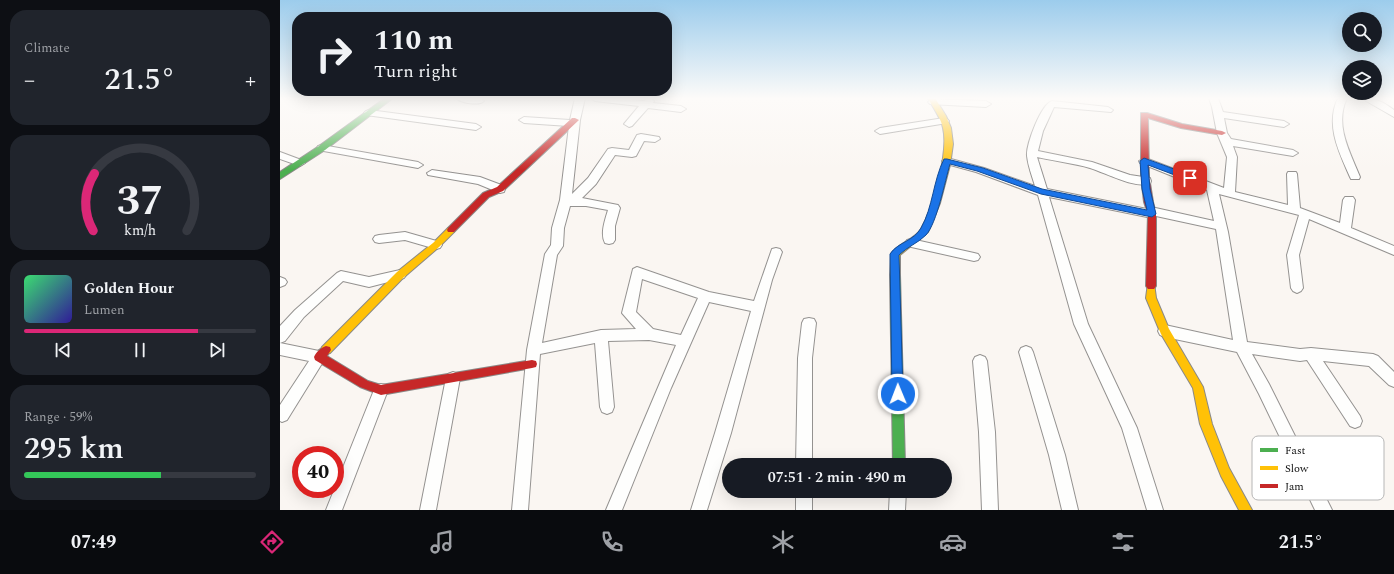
<!DOCTYPE html>
<meta charset="utf-8">
<style>
:root{--surface:#171b24;--page:#20242c;--text:#f1f3f6;--muted:#9ea1a6;--line:#363941;--accent:#db2777}
body{margin:0;font-family:Spectral,serif;background:var(--page);color:var(--text);height:100vh;display:flex;flex-direction:column;font-size:15px;white-space:nowrap}
*{box-sizing:border-box;margin:0}
p{font-size:13px;color:var(--muted)}
.icon{flex:none;width:22px;height:22px;fill:none;stroke:currentColor;stroke-width:2;stroke-linecap:round;stroke-linejoin:round}
.map{position:relative;flex:1;overflow:hidden}
.drawer{display:flex;flex-direction:column;gap:10px;padding:10px;background:#0d0f14;width:280px}
.drawer>*{flex:none}
.guide{position:absolute;left:12px;top:12px;width:380px;height:84px;border-radius:16px;box-shadow:0 4px 16px #0002;background:#171b24;color:var(--text);overflow:hidden}
.tools{position:absolute;left:1062px;top:12px;display:grid;gap:8px}
.tools a{display:grid;place-items:center;width:40px;height:40px;border-radius:50%;background:var(--surface);box-shadow:0 4px 16px #0002;font-size:20px}
.speed{position:absolute;left:12px;top:446px;display:flex;gap:8px;font-size:20px;font-weight:700;text-align:center}
.speed>*{display:grid;place-content:center;width:52px;height:52px;border-radius:50%;background:var(--surface);box-shadow:0 4px 16px #0002;line-height:1}
.speed .limit{border:6px solid #d22;background:#fff;color:#111}
.pin{position:absolute;display:grid;place-items:center;width:34px;height:34px;color:#fff;margin:-17px;border-radius:8px;box-shadow:0 2px 6px #0006}
.me{position:absolute;width:44px;margin:-22px;rotate:359deg;stroke-linejoin:round;filter:drop-shadow(0 0 3px #0008)}
.turn{display:flex;align-items:center;gap:14px;height:84px;padding:0 16px;font-size:18px}
.turn .icon{width:52px;height:52px;stroke-width:2.5}
.turn b{display:block;font-size:28px;line-height:34px}
.big{font-size:30px;font-weight:600;line-height:1.1}
.drawer .widget{flex:1;display:flex;flex-direction:column;justify-content:center;gap:6px;min-width:0;padding:0 14px;border-radius:16px;background:var(--page)}
.drawer .dial{align-items:center;gap:0}
.dial svg{height:104px;overflow:visible;fill:none;stroke:var(--line);stroke-width:7;stroke-linecap:round;text-anchor:middle}
.dial text{fill:var(--text);stroke:none}
.song{display:flex;align-items:center;gap:12px}
.cover{width:48px;height:48px;border-radius:6px;background:linear-gradient(135deg,hsl(140 70% 55%),hsl(250 70% 35%))}
.played{height:4px;border-radius:2px;background:linear-gradient(90deg,var(--accent) 75%,var(--line) 75%)}
.keys{display:flex;justify-content:space-around;direction:ltr}
.heat{display:flex;justify-content:space-between;align-items:center;font-size:22px;direction:ltr}
.charge{height:6px;border-radius:3px;background:linear-gradient(90deg,#34c759 59%,var(--line) 0)}
.trip{position:absolute;left:442px;top:458px;width:230px;height:40px;border-radius:20px;background:var(--surface);box-shadow:0 4px 16px #0002;font-weight:600;line-height:40px;text-align:center}
.dock{display:flex;height:64px;justify-content:space-around;align-items:center;background:#090b0e;color:var(--muted)}
.dock .icon{width:28px;height:28px}
.dock .selected{color:var(--accent)}
.dock b{font-size:18px;color:var(--text)}
main{display:flex;flex:1;min-height:0}
.map>svg:first-child{display:block}
.lines{fill:none;stroke-linecap:round;stroke-linejoin:round}
.street-casing{stroke:#949290;stroke-width:2}
.fast-casing{stroke:#8a8987;stroke-width:2}
.slow-casing{stroke:#8a8987;stroke-width:2}
.jam-casing{stroke:#8a8987;stroke-width:2}
.street{fill:#fefefd;fill-rule:evenodd}
.fast{fill:#4caf50;fill-rule:evenodd}
.slow{fill:#ffc107;fill-rule:evenodd}
.jam{fill:#c62828;fill-rule:evenodd}
.route{fill:#1a73e8;stroke:#114b97}
.key{fill:#fff;stroke:#b6b6b6;stroke-width:1}
.key-label{font-size:11px;fill:#0d0d0d}
</style>
<main>
<section class="drawer">
<div class="widget"><p>Climate</p>
<div class="heat"><a>−</a><b class="big">21.5°</b><a>+</a></div>
</div>
<div class="widget dial"><svg viewBox="0 0 100 80">
<path d="M14 69A42 42 0 1 1 86 69"/>
<path d="M14 69A42 42 0 0 1 15 25" stroke="#db2777"/>
<text x="50" y="56" font-size="32" font-weight="700">37</text>
<text x="50" y="72" font-size="11">km/h</text>
</svg></div>
<div class="widget">
<div class="song"><i class="cover"></i><div><b>Golden Hour</b><p>Lumen</p></div></div>
<div class="played"></div>
<div class="keys"><svg class="icon" aria-label="previous" viewBox="0 0 24 24"><path d="M18 5L8 12l10 7zM5 5v14"/></svg><svg class="icon" aria-label="pause" viewBox="0 0 24 24"><path d="M8 5v14M16 5v14"/></svg><svg class="icon" aria-label="next" viewBox="0 0 24 24"><path d="M6 5l10 7-10 7zM19 5v14"/></svg></div>
</div>
<div class="widget"><p>Range · 59%</p><b class="big">295 km</b><div class="charge"></div></div>
</section>
<div class="map">
<svg width="1114" height="510" viewBox="0 0 1114 510">
<rect width="100%" height="100%" fill="#faf6f2"/>
<g class="lines">
<defs>
<path id="street" d="M 176,98 L 200,98 L 204,101 C 199,106 181,103 176,98 Z
M 295,98 L 305,98 L 300,120 L 292,194 L 308,178 L 328,149 L 332,148 L 349,150 L 357,135 L 361,134 L 379,137 L 380,139 L 375,142 L 364,141 L 356,156 L 352,157 L 335,155 L 316,184 L 302,198 L 338,205 L 340,208 L 335,226 L 335,240 L 333,243 L 329,244 L 325,243 C 320,234 325,220 328,210 L 306,206 L 290,206 L 284,228 L 283,246 L 277,255 L 262,343 L 321,330 L 356,329 L 342,313 L 353,269 L 357,267 L 429,292 L 474,301 L 492,249 L 496,248 L 500,249 L 502,252 L 492,280 L 451,433 L 427,510 L 411,510 L 435,433 L 471,311 L 429,302 L 391,388 L 342,510 L 326,510 L 396,345 L 369,340 L 328,341 L 334,407 L 332,412 L 327,414 L 322,412 L 320,407 L 315,343 L 260,354 L 248,510 L 232,510 L 247,350 L 265,254 L 271,245 L 272,228 L 280,200 L 289,126 L 244,123 L 239,120 L 244,117 L 290,120 ZM 362,279 L 418,298 L 401,335 L 373,329 L 356,312 Z
M 311,98 L 340,98 L 364,101 L 366,99 L 370,98 L 374,101 L 373,103 L 401,106 L 406,109 L 401,112 L 368,108 L 352,126 L 349,127 L 344,124 L 359,106 L 315,101 Z
M 929,98 L 938,98 L 943,112 L 1004,121 L 1009,124 L 1004,127 L 944,118 L 947,133 L 951,139 L 1013,150 L 1018,153 L 1013,156 L 953,146 L 957,157 L 955,192 L 1008,205 L 1007,174 L 1008,172 L 1016,172 L 1017,174 L 1020,208 L 1060,223 L 1063,200 L 1065,197 L 1073,197 L 1075,200 L 1071,228 L 1114,246 L 1114,255 L 1029,219 L 1019,255 L 1023,288 L 1021,291 L 1017,293 L 1013,291 L 1011,288 L 1007,255 L 1019,215 L 939,194 L 948,232 L 967,342 L 1020,349 L 1031,348 L 1093,354 L 1098,356 L 1114,372 L 1114,387 L 1109,385 L 1089,366 L 1043,361 L 1080,416 L 1082,421 L 1080,426 L 1075,428 L 1070,426 L 1027,360 L 1020,361 L 972,354 L 989,384 L 1052,510 L 1035,510 L 979,394 L 957,352 L 885,337 L 880,335 L 878,331 L 880,327 L 885,325 L 953,340 L 936,229 L 876,216 L 872,218 L 769,197 L 808,324 L 857,428 L 883,510 L 867,510 L 842,428 L 794,324 L 758,195 L 696,172 L 663,163 L 662,161 L 667,158 L 671,159 L 704,168 L 755,186 C 752,176 748,166 747,156 C 746,145 761,104 772,101 L 828,107 L 833,110 L 831,112 L 774,107 L 763,131 L 758,151 L 812,162 L 850,175 L 870,178 L 871,181 L 870,184 C 853,188 826,173 810,168 C 793,163 775,161 757,157 L 767,189 L 867,209 L 871,207 L 934,221 L 927,190 L 860,163 L 859,161 L 864,158 L 868,159 L 944,188 L 947,157 L 937,133 L 932,107 Z
M 1058,98 L 1067,98 C 1054,125 1070,152 1080,177 L 1079,179 L 1071,179 L 1070,177 C 1059,152 1045,125 1058,98 Z
M 1081,98 C 1095,98 1102,101 1114,110 L 1114,117 Z
M 653,99 L 706,101 L 711,104 L 706,107 L 650,104 L 648,102 Z
M 89,110 L 196,124 L 201,127 L 196,130 L 86,115 L 84,113 L 86,111 Z
M 664,118 L 667,119 L 669,121 L 667,123 L 600,134 L 595,131 L 600,128 Z
M 42,145 L 138,162 L 143,165 L 138,168 L 38,150 L 37,148 L 38,146 Z
M 0,152 L 24,161 L 25,163 L 20,166 L 0,159 Z
M 152,170 L 200,177 L 224,186 L 225,189 L 224,192 L 220,193 L 198,184 L 148,175 L 147,173 Z
M 125,232 L 160,242 L 162,245 L 160,248 L 156,249 L 125,240 L 99,243 L 95,242 L 93,239 L 95,236 L 99,235 Z
M 631,239 L 694,253 L 698,254 L 700,257 L 698,260 L 694,261 L 627,246 L 625,243 L 627,240 Z
M 120,270 L 124,272 L 126,275 L 124,278 L 89,287 L 63,281 L 24,317 L 5,341 L 0,343 L 0,326 L 15,310 L 57,273 L 61,271 L 89,277 Z
M 0,277 L 5,279 L 7,282 L 5,285 L 0,287 Z
M 529,318 L 534,319 L 536,323 L 532,358 L 532,465 L 516,465 L 518,358 L 522,323 L 524,319 Z
M 0,343 L 39,351 L 44,353 L 46,357 L 7,420 L 2,422 L 0,421 L 0,405 L 29,361 L 0,355 Z
M 746,346 L 751,348 L 753,352 L 785,455 L 798,510 L 782,510 L 769,455 L 739,352 L 741,348 Z
M 700,355 L 705,357 L 707,361 L 715,432 L 718,510 L 702,510 L 699,432 L 693,361 L 695,357 Z
M 173,372 L 178,374 L 180,378 L 156,510 L 140,510 L 166,378 L 168,374 Z
M 101,384 L 106,385 L 108,390 L 62,510 L 46,510 L 96,385 Z
M 516,491 L 532,491 L 532,510 L 516,510 Z
M 610,491 L 626,491 L 625,510 L 609,510 Z"/>
<path id="fast" d="M 105,98 L 113,98 L 45,150 L 0,179 L 0,172 L 39,146 Z
M 615,271 L 618,272 L 620,275 L 625,465 L 613,465 L 610,275 L 612,272 Z"/>
<path id="slow" d="M 648,98 L 655,98 L 666,116 L 671,128 L 673,144 L 670,165 L 660,203 L 648,232 L 620,255 L 620,275 L 618,278 L 612,278 L 610,275 L 611,254 C 617,243 635,240 641,229 C 653,208 669,152 663,128 C 661,118 653,108 648,98 Z
M 171,227 L 175,230 L 174,232 L 159,247 L 123,278 L 50,353 L 46,354 L 42,353 L 41,350 L 42,347 L 117,272 L 153,243 L 168,228 Z
M 871,282 L 874,283 L 876,298 L 889,329 L 923,387 L 932,424 L 949,468 L 972,510 L 959,510 L 941,476 L 920,424 L 913,388 L 881,334 L 866,298 L 868,283 Z"/>
<path id="jam" d="M 861,113 L 867,113 L 902,124 L 942,131 L 946,133 L 942,135 L 901,128 L 868,118 L 869,177 L 873,202 L 876,214 L 876,286 L 874,289 L 868,289 L 866,286 L 868,214 L 864,202 L 861,177 Z
M 292,118 L 295,118 L 299,120 L 223,191 L 209,197 L 174,232 L 168,232 L 167,230 L 168,228 L 203,193 L 217,187 Z
M 46,346 L 50,347 L 51,350 L 47,356 L 88,381 L 101,385 L 252,360 L 256,361 L 257,364 L 256,367 L 252,368 L 101,395 L 80,387 L 35,360 L 34,357 C 36,352 41,348 46,346 Z"/>
</defs>
<!-- street casing -->
<use href="#street" class="street-casing"/>
<!-- fast casing -->
<use href="#fast" class="fast-casing"/>
<!-- slow casing -->
<use href="#slow" class="slow-casing"/>
<!-- jam casing -->
<use href="#jam" class="jam-casing"/>
<!-- street -->
<use href="#street" class="street"/>
<!-- fast -->
<use href="#fast" class="fast"/>
<!-- slow -->
<use href="#slow" class="slow"/>
<!-- jam -->
<use href="#jam" class="jam"/>
</g>
<!-- sky -->
<linearGradient id="sky" x2="0" y2="1"><stop stop-color="#9cccec"/><stop offset="0.58" stop-color="#fdfbf9"/><stop offset="1" stop-color="#fdfbf9" stop-opacity="0"/></linearGradient>
<rect width="1114" height="170" fill="url(#sky)"/>
<!-- route -->
<path class="route" d="M 864,158 L 913,176 L 914,178 L 910,181 L 908,180 L 868,165 L 870,189 L 876,214 L 872,217 L 761,194 L 697,171 L 670,164 C 665,181 657,223 646,235 C 638,243 627,247 619,255 L 623,394 L 622,397 L 618,399 L 614,397 L 612,394 L 610,254 C 618,242 634,241 641,228 C 653,207 653,181 664,159 L 667,159 L 703,168 L 762,189 L 867,210 L 862,189 L 860,161 Z"/>
<!-- legend -->
<rect x="972" y="436" width="132" height="64" rx="6" class="key"/>
<rect x="980" y="448" width="18" height="4" fill="#4caf50"/>
<rect x="980" y="466" width="18" height="4" fill="#ffc107"/>
<rect x="980" y="484" width="18" height="4" fill="#c62828"/>
<g class="key-label">
<text x="1005" y="454">Fast</text>
<text x="1005" y="472">Slow</text>
<text x="1005" y="490">Jam</text>
</g>
</svg>
<div class="tools">
<a><svg class="icon" aria-label="search" viewBox="0 0 24 24"><circle cx="10" cy="10" r="6"/><path d="M15 15l6 6"/></svg></a>
<a><svg class="icon" aria-label="layers" viewBox="0 0 24 24"><path d="M12 4l9 5-9 5-9-5zM3 14l9 5 9-5"/></svg></a>
</div>
<div class="speed"><div class="limit">40</div></div>
<div class="pin" style="left:910px;top:178px;background:#d93025"><svg class="icon" aria-label="arrive" viewBox="0 0 24 24"><path d="M6 21V4h12l-3 4 3 4H6"/></svg></div>
<svg class="me" style="left:618px;top:394px" viewBox="-20 -20 40 40"><circle r="17" fill="#1a73e8" stroke="#fff" stroke-width="3"/><path d="M0-11L8 9 0 5-8 9z" fill="#fff"/></svg>
<div class="trip">07:51 · 2 min · 490 m</div>
<div class="guide">
<div class="turn"><svg class="icon" aria-label="right" viewBox="0 0 24 24"><path d="M7 20v-9h11M14 6l5 5-5 5"/></svg><div><b>110 m</b>Turn right</div></div>
</div>
</div>
</main>
<nav class="dock">
<b>07:49</b>
<svg class="icon selected" aria-label="directions" viewBox="0 0 24 24"><path d="M12 3l9 9-9 9-9-9zM9 14v-3h6M13 9l2 2-2 2"/></svg>
<svg class="icon" aria-label="music" viewBox="0 0 24 24"><path d="M9 18V5l10-2v13"/><circle cx="6" cy="18" r="3"/><circle cx="16" cy="16" r="3"/></svg>
<svg class="icon" aria-label="phone" viewBox="0 0 24 24"><path d="M5 4h4l2 5-3 2q2 4 5 5l2-3 5 2v4C11 20 4 13 5 4z"/></svg>
<svg class="icon" aria-label="climate" viewBox="0 0 24 24"><path d="M12 3v18M4 7l16 10M4 17L20 7"/></svg>
<svg class="icon" aria-label="car" viewBox="0 0 24 24"><path d="M5 17H2v-5l4-1 3-4h7l3 4 3 1v5h-3M9 17h6M6 11h13"/><circle cx="7" cy="17" r="2"/><circle cx="17" cy="17" r="2"/></svg>
<svg class="icon" aria-label="filters" viewBox="0 0 24 24"><path d="M4 7h16M4 17h16"/><circle cx="9" cy="7" r="2"/><circle cx="15" cy="17" r="2"/></svg>
<b>21.5°</b>
</nav>
